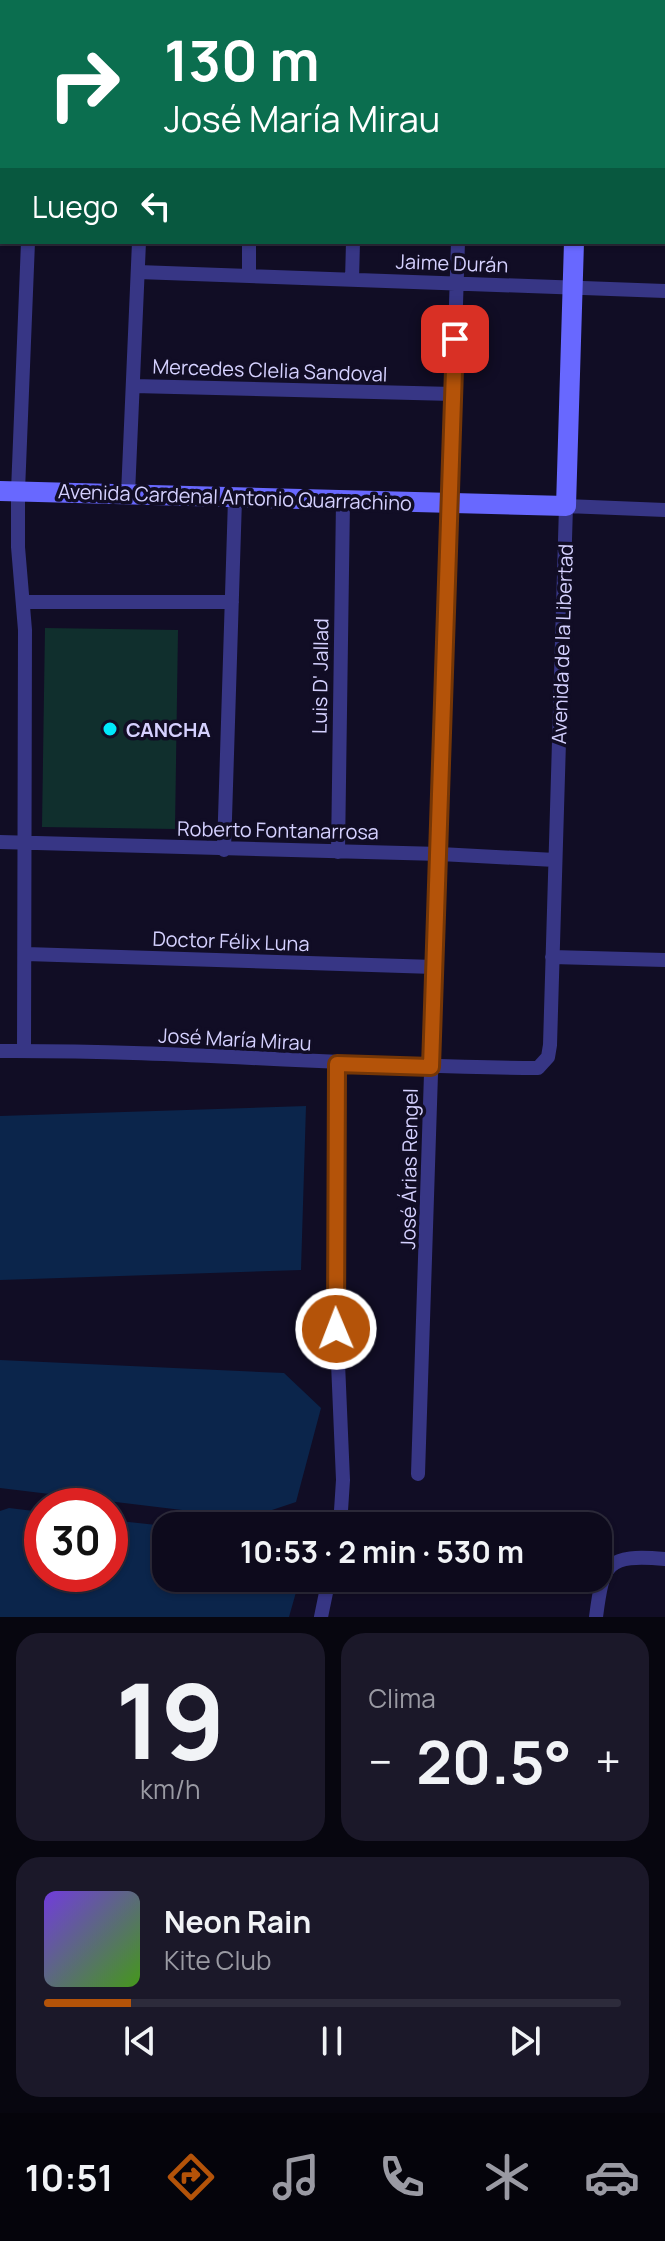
<!DOCTYPE html>
<html lang="es">
<meta charset="utf-8">
<style>
:root{--surface:#0d0a1c;--page:#1b1829;--text:#f1f3f6;--muted:#9a9aa3;--line:#2d2b3b;--accent:#b45309}
body{margin:0;font-family:Manrope,sans-serif;background:var(--page);color:var(--text);height:100vh;display:flex;flex-direction:column;font-size:30px;white-space:nowrap}
*{box-sizing:border-box;margin:0}
p{font-size:26px;color:var(--muted)}
.icon{flex:none;width:44px;height:44px;fill:none;stroke:currentColor;stroke-width:2;stroke-linecap:round;stroke-linejoin:round}
.map{position:relative;height:1617px;overflow:hidden}
.details{display:flex;flex-direction:column;gap:16px;padding:16px;background:#07060f;flex:1}
.details>*{flex:none}
.top-card{position:absolute;left:0px;top:0px;width:666px;height:244px;box-shadow:0 2px 6px #0004,0 0 0 2px var(--line);background:#0b6e4f;color:#fff;overflow:hidden}
.speed{position:absolute;left:24px;top:1488px;display:flex;gap:16px;font-size:40px;font-weight:700;text-align:center}
.speed>*{display:grid;place-content:center;width:104px;height:104px;border-radius:50%;background:var(--surface);box-shadow:0 2px 6px #0004,0 0 0 2px var(--line);line-height:1}
.speed .limit{border:12px solid #d22;background:#fff;color:#111}
.pin{position:absolute;display:grid;place-items:center;width:68px;height:68px;color:#fff;margin:-34px;border-radius:16px;box-shadow:0 4px 12px #0006}
.me{position:absolute;width:88px;margin:-44px;rotate:359deg;stroke-linejoin:round;filter:drop-shadow(0 0 6px #0008)}
.turn{display:flex;align-items:center;gap:28px;height:168px;padding:0 32px;font-size:36px}
.turn .icon{width:104px;height:104px;stroke-width:2.5}
.turn b{display:block;font-size:56px;line-height:68px}
.then{display:flex;align-items:center;height:76px;padding:0 32px;background:#0003;gap:16px;font-size:30px}
.big{font-size:60px;font-weight:700;line-height:1.1}
.details .widget{flex:1;display:flex;flex-direction:column;justify-content:center;gap:12px;min-width:0;padding:0 28px;border-radius:24px;background:var(--page)}
.details .dial{align-items:center;gap:0}
.dial b{font-size:104px;line-height:1}
.song{display:flex;align-items:center;gap:24px}
.cover{width:96px;height:96px;border-radius:12px;background:linear-gradient(135deg,hsl(260 70% 55%),hsl(100 70% 35%))}
.played{height:8px;border-radius:4px;background:linear-gradient(90deg,var(--accent) 15%,var(--line) 15%)}
.keys{display:flex;justify-content:space-around;direction:ltr}
.heat{display:flex;justify-content:space-between;align-items:center;font-size:44px;direction:ltr}
.details .tiles{flex:1;display:grid;gap:16px;grid-template-columns:1fr 1fr}
.widget:last-child{grid-column:span 2}
.trip{position:absolute;left:152px;top:1512px;width:460px;height:80px;border-radius:24px;background:var(--surface);box-shadow:0 2px 6px #0004,0 0 0 2px var(--line);font-weight:700;line-height:80px;text-align:center}
.tabs{display:flex;height:128px;justify-content:space-around;align-items:center;background:#05040b;color:var(--muted)}
.tabs .icon{width:56px;height:56px}
.tabs .current{color:var(--accent)}
.tabs b{font-size:36px;color:var(--text)}
.map>svg:first-child{display:block}
.green{fill:#102f2d}
.water{fill:#0b254b}
.lines{fill:none;stroke-linecap:round;stroke-linejoin:round}
.street{stroke:#373685;stroke-width:14}
.secondary{stroke:#6868ff;stroke-width:20}
.route-casing{stroke:#753606;stroke-width:20}
.route{stroke:#b45309;stroke-width:14}
.poi-dot{fill:#00e9fc;stroke:#110d25;stroke-width:3}
.labels{text-anchor:middle;dominant-baseline:central;stroke-width:7;stroke-linejoin:round;paint-order:stroke}
.street-label{font-size:20px;fill:#d5d1ff;stroke:#110d25}
.poi-label{font-size:20px;font-weight:bold;fill:#d5d1ff;stroke:#110d25;text-anchor:start}
</style>
<div class="map">
<svg width="665" height="1617" viewBox="0 0 665 1617">
<rect width="100%" height="100%" fill="#110d25"/>
<!-- green -->
<path class="green" d="M 45,628 L 178,630 L 175,829 L 42,827 Z"/>
<!-- water -->
<path class="water" d="M 306,1106 L 301,1270 L 0,1280 L 0,1116 Z
M 0,1360 L 284,1373 L 321,1408 L 296,1502 L 248,1518 L 0,1488 Z
M 9,1508 L 42,1512 L 42,1574 L 110,1574 L 110,1520 L 166,1526 L 166,1578 L 300,1578 L 289,1617 L 0,1617 L 0,1511 Z"/>
<g class="lines">
<!-- street -->
<path class="street" d="M 146,2 L 146,0
M 255,2 L 255,0
M 360,2 L 360,0
M 464,2 L 464,0
M 0,73 L 2,74
M 138,272 L 665,291
M 249,275 L 249,242
M 352,280 L 353,242
M 134,386 L 453,394
M 128,494 L 139,242
M 25,602 L 232,602
M 0,842 L 440,854 L 555,860
M 224,850 L 235,499
M 338,852 L 343,501
M 26,954 L 434,967
M 552,957 L 665,960
M 0,1051 C 179,1050 358,1067 538,1068 L 548,1057 L 550,1045 L 566,506 L 665,510
M 24,1051 L 25,630 L 18,547 L 18,491 L 28,242
M 337,1064 L 334,1269 L 343,1480 L 340,1526
M 418,1474 L 458,242
M 321,1617 L 329,1578
M 596,1617 C 603,1563 606,1554 665,1559"/>
<!-- secondary -->
<path class="secondary" d="M 581,2 L 581,0
M 0,491 L 566,506 L 574,242"/>
</g>
<g class="lines">
<defs>
<path id="route" d="M 336,1329 L 337,1064 L 431,1067 L 455,339"/>
</defs>
<!-- route casing -->
<use href="#route" class="route-casing"/>
<!-- route -->
<use href="#route" class="route"/>
</g>
<!-- markers -->
<circle class="poi-dot" cx="110" cy="729" r="8"/>
<g class="labels">
<!-- street labels -->
<g class="street-label">
<text transform="translate(452 263) rotate(2)">Jaime Durán</text>
<text transform="translate(270 370) rotate(2)">Mercedes Clelia Sandoval</text>
<text transform="translate(235 497) rotate(2)">Avenida Cardenal Antonio Quarrachino</text>
<text transform="translate(562 644) rotate(-88)">Avenida de la Libertad</text>
<text transform="translate(320 676) rotate(-89)">Luis D' Jallad</text>
<text transform="translate(278 830) rotate(1)">Roberto Fontanarrosa</text>
<text transform="translate(231 941) rotate(2)">Doctor Félix Luna</text>
<text transform="translate(235 1039) rotate(3)">José María Mirau</text>
<text transform="translate(409 1169) rotate(-89)">José Árias Rengel</text>
</g>
<!-- poi labels -->
<g class="poi-label">
<text x="126" y="729">CANCHA</text>
</g>
</g>
</svg>
<div class="speed"><div class="limit">30</div></div>
<div class="pin" style="left:455px;top:339px;background:#d93025"><svg class="icon" aria-label="arrive" viewBox="0 0 24 24"><path d="M6 21V4h12l-3 4 3 4H6"/></svg></div>
<svg class="me" style="left:336px;top:1329px" viewBox="-20 -20 40 40"><circle r="17" fill="#b45309" stroke="#fff" stroke-width="3"/><path d="M0-11L8 9 0 5-8 9z" fill="#fff"/></svg>
<div class="trip">10:53 · 2 min · 530 m</div>
<div class="top-card">
<div class="turn"><svg class="icon" aria-label="right" viewBox="0 0 24 24"><path d="M7 20v-9h11M14 6l5 5-5 5"/></svg><div><b>130 m</b>José María Mirau</div></div>
<div class="then">Luego<svg class="icon" aria-label="left" viewBox="0 0 24 24"><path d="M17 20v-9H6M10 6l-5 5 5 5"/></svg></div>
</div>
</div>
<section class="details">
<div class="tiles">
<div class="widget dial"><b>19</b><p>km/h</p></div>
<div class="widget"><p>Clima</p>
<div class="heat"><a>−</a><b class="big">20.5°</b><a>+</a></div>
</div>
<div class="widget">
<div class="song"><i class="cover"></i><div><b>Neon Rain</b><p>Kite Club</p></div></div>
<div class="played"></div>
<div class="keys"><svg class="icon" aria-label="previous" viewBox="0 0 24 24"><path d="M18 5L8 12l10 7zM5 5v14"/></svg><svg class="icon" aria-label="pause" viewBox="0 0 24 24"><path d="M8 5v14M16 5v14"/></svg><svg class="icon" aria-label="next" viewBox="0 0 24 24"><path d="M6 5l10 7-10 7zM19 5v14"/></svg></div>
</div>
</div>
</section>
<nav class="tabs">
<b>10:51</b>
<svg class="icon current" aria-label="directions" viewBox="0 0 24 24"><path d="M12 3l9 9-9 9-9-9zM9 14v-3h6M13 9l2 2-2 2"/></svg>
<svg class="icon" aria-label="music" viewBox="0 0 24 24"><path d="M9 18V5l10-2v13"/><circle cx="6" cy="18" r="3"/><circle cx="16" cy="16" r="3"/></svg>
<svg class="icon" aria-label="phone" viewBox="0 0 24 24"><path d="M5 4h4l2 5-3 2q2 4 5 5l2-3 5 2v4C11 20 4 13 5 4z"/></svg>
<svg class="icon" aria-label="climate" viewBox="0 0 24 24"><path d="M12 3v18M4 7l16 10M4 17L20 7"/></svg>
<svg class="icon" aria-label="car" viewBox="0 0 24 24"><path d="M5 17H2v-5l4-1 3-4h7l3 4 3 1v5h-3M9 17h6M6 11h13"/><circle cx="7" cy="17" r="2"/><circle cx="17" cy="17" r="2"/></svg>
</nav>
